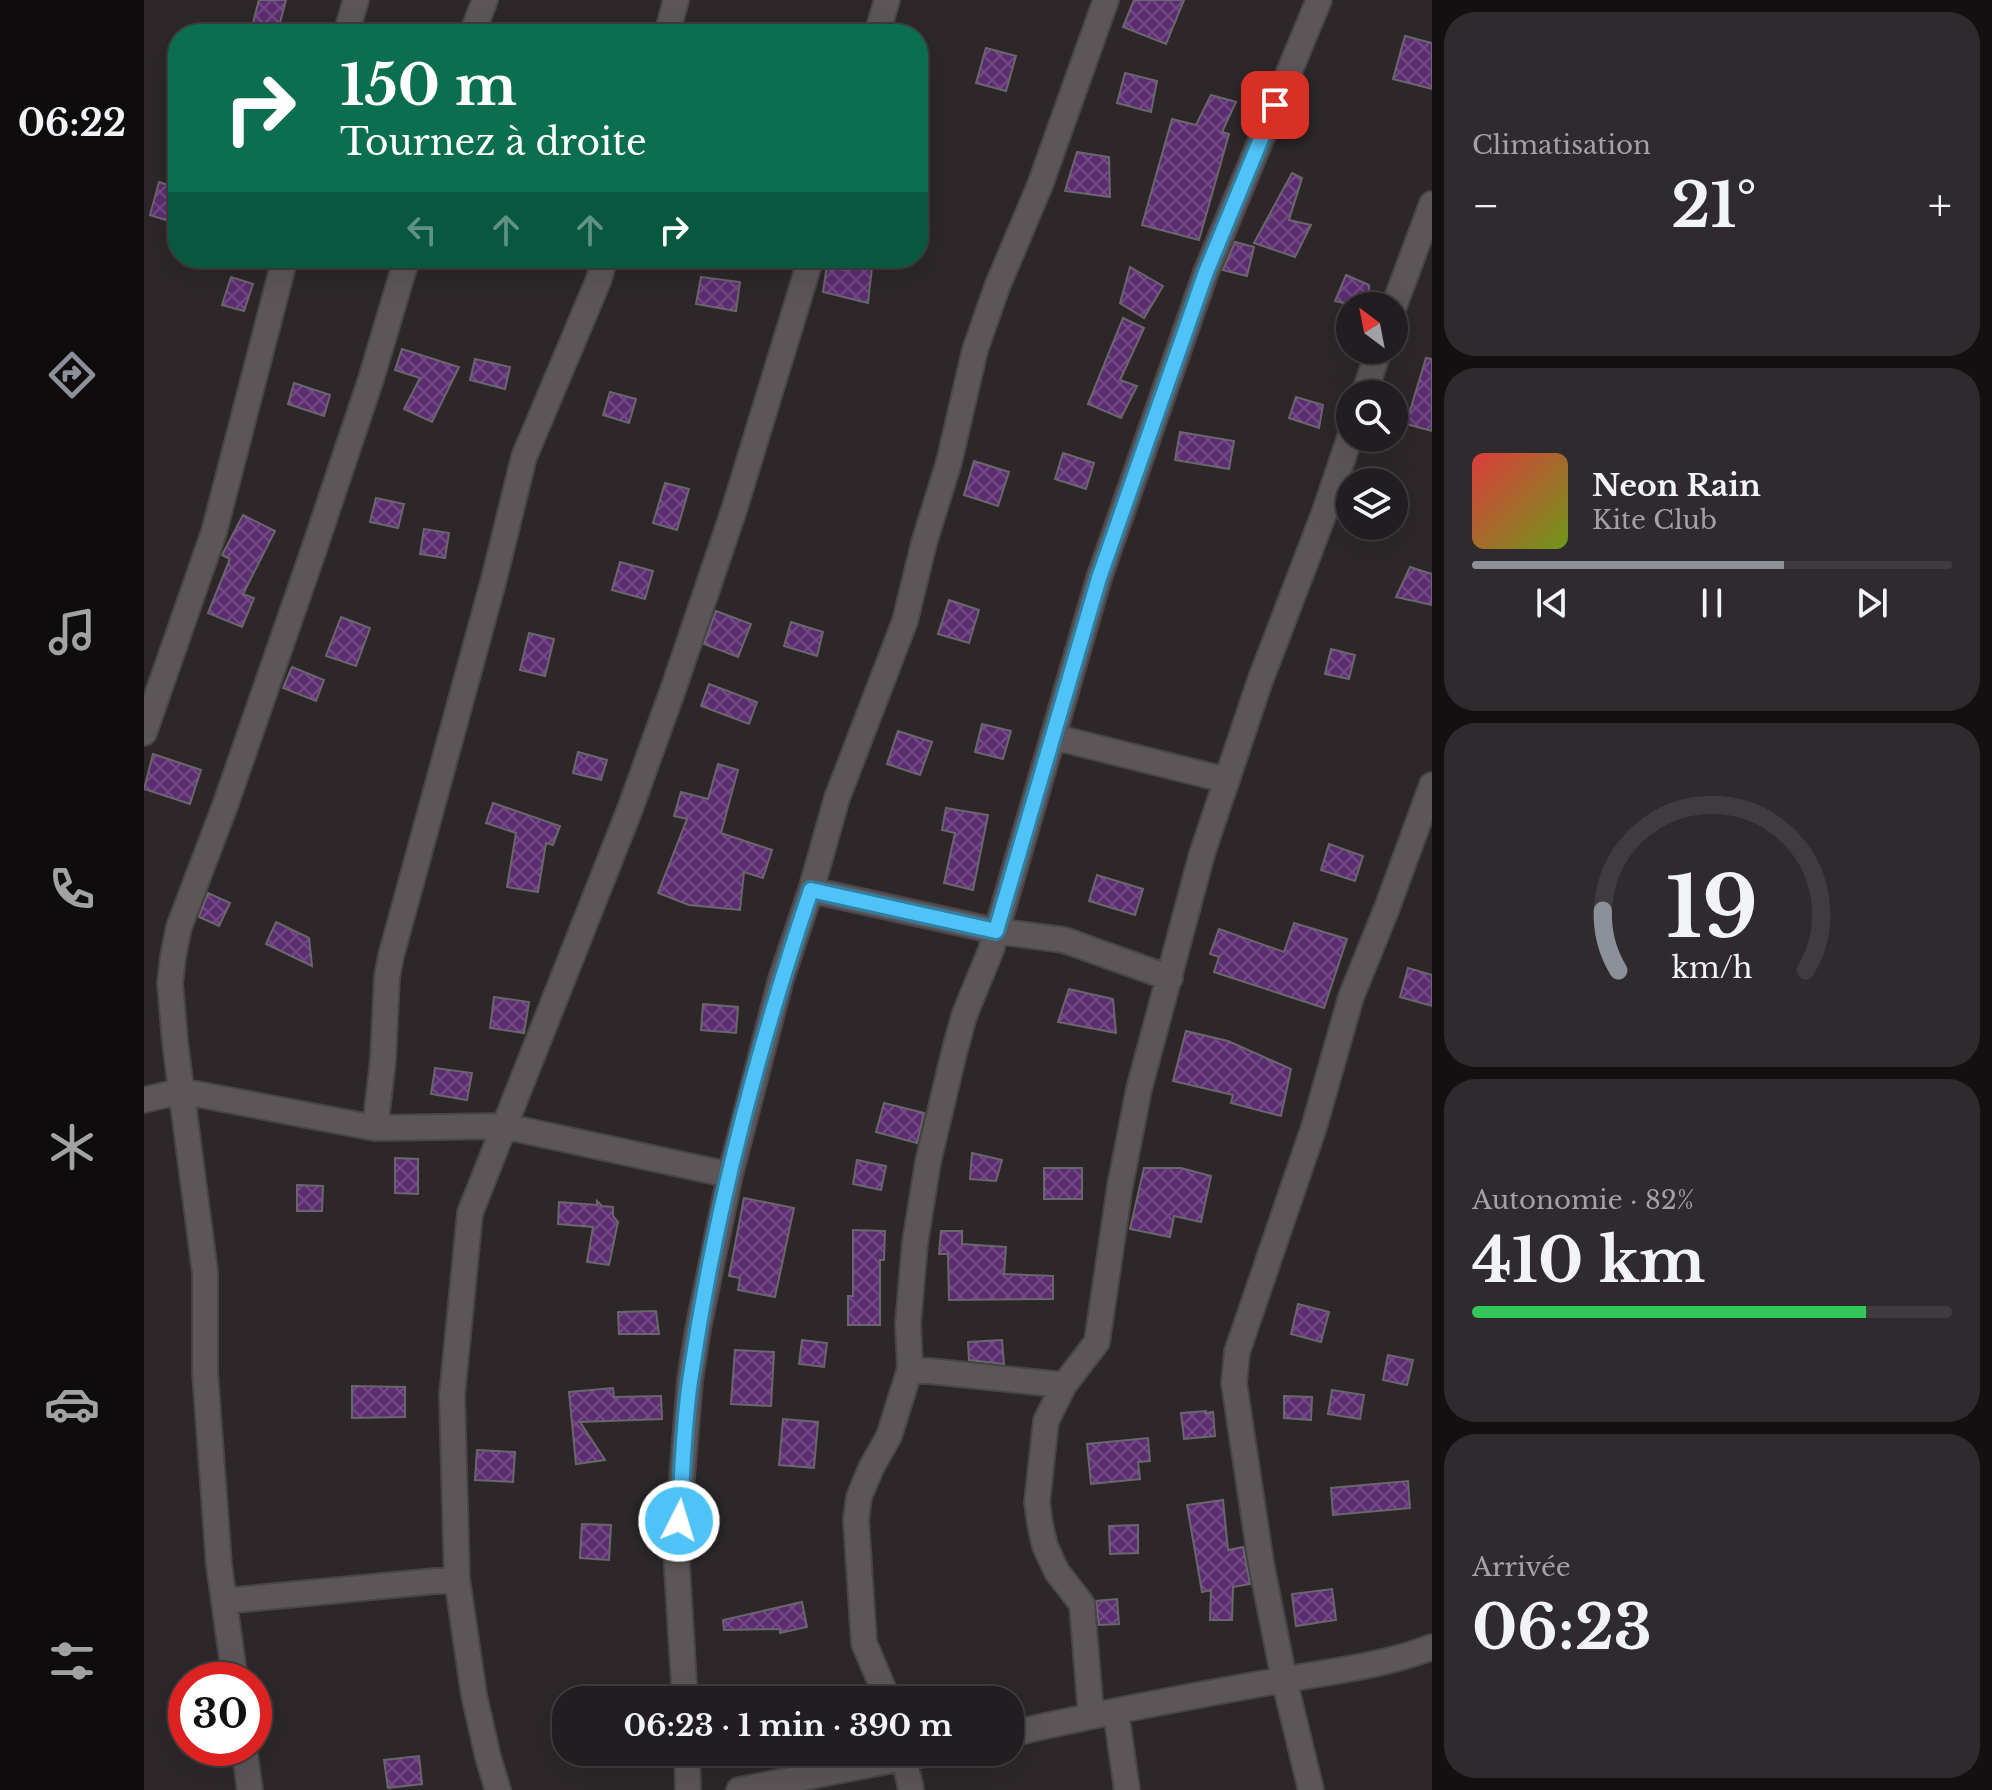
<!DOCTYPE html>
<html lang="fr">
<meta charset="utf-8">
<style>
:root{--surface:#221d20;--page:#2e2a2d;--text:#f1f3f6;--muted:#a2a2a5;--line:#3f3b3e;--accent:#8c9099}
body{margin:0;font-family:"Libre Baskerville",serif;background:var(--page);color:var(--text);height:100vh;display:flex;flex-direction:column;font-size:30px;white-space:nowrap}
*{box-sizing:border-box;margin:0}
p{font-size:26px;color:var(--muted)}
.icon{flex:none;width:44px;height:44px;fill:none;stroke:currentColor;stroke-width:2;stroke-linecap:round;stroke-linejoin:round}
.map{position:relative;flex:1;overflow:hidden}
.panel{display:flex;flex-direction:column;gap:12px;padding:12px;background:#131012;width:560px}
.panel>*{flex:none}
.banner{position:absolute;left:24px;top:24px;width:760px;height:244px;border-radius:32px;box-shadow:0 8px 32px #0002,0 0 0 2px var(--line);background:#0b6e4f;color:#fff;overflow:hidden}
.needle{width:52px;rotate:328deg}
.buttons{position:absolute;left:1192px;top:292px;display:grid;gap:16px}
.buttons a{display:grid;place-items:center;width:72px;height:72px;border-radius:50%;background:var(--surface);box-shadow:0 8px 32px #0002,0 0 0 2px var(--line);font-size:40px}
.speed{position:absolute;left:24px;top:1662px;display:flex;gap:16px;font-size:40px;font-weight:700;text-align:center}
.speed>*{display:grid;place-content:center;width:104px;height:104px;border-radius:50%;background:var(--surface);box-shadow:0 8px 32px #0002,0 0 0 2px var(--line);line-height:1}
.speed .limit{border:12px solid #d22;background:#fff;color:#111}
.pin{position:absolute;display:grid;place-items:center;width:68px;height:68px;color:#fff;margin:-34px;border-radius:16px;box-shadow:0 4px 12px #0006}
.me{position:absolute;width:88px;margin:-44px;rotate:5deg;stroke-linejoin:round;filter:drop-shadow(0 0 6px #0008)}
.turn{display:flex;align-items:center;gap:28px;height:168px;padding:0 40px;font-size:36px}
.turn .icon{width:104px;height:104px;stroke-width:2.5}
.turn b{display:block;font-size:56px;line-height:68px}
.lanes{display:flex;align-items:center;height:76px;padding:0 40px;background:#0003;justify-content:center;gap:40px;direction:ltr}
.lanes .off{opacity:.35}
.big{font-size:60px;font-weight:800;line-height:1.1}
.panel .card{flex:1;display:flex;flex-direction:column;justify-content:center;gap:12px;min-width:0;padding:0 28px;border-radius:32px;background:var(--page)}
.panel .dial{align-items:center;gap:0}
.dial svg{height:208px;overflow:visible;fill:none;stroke:var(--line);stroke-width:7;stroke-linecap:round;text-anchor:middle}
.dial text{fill:var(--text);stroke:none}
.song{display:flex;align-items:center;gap:24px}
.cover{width:96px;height:96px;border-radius:12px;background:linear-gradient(135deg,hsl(0 70% 55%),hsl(80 70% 35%))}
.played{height:8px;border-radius:4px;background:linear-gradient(90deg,var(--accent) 65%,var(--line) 65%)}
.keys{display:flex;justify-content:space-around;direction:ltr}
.heat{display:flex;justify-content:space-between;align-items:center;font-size:44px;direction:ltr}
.charge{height:12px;border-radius:6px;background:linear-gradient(90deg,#34c759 82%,var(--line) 0)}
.trip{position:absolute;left:408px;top:1686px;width:472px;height:80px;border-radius:32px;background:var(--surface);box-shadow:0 8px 32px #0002,0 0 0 2px var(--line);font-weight:800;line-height:80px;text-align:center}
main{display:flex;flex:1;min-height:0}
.dock{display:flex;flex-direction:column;width:144px;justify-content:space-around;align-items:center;background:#0e0c0d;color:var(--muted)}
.dock .icon{width:56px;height:56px}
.dock .on{color:var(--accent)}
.dock b{font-size:36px;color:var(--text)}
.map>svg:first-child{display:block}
.building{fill:url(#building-cross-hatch);stroke:#6a676c;stroke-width:2}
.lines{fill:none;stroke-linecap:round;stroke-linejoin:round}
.street-casing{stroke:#494447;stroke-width:28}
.street{stroke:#5c5659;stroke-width:24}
.route-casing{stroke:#337fa1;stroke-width:20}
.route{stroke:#4fc3f7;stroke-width:14}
</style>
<main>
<nav class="dock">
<b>06:22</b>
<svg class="icon on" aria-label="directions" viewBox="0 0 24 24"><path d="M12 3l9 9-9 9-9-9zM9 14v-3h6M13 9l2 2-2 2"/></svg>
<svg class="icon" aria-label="music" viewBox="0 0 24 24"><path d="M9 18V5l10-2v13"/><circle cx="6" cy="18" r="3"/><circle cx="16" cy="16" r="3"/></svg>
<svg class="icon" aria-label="phone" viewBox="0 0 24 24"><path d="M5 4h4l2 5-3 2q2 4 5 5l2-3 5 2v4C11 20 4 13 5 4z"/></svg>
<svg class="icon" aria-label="climate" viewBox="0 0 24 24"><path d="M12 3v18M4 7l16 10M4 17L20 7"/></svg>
<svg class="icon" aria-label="car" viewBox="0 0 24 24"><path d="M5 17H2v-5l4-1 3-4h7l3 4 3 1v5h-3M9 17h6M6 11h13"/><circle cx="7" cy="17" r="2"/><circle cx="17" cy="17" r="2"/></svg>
<svg class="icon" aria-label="filters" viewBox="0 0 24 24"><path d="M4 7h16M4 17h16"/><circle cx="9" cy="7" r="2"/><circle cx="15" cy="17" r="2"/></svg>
</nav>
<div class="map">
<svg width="1288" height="1790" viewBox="0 0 1288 1790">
<defs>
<pattern id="building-cross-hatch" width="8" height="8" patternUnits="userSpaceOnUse" patternTransform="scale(2)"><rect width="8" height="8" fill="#5c2d71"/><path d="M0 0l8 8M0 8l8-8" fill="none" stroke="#734b85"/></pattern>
</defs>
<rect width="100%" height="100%" fill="#2d272a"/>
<!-- building -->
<path class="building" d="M 115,0 L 142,0 L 133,34 L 106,34 Z
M 990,0 L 1040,0 L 1022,44 L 979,27 Z
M 1261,36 L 1288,43 L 1288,89 L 1249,79 Z
M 842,48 L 872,56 L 862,91 L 832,83 Z
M 981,73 L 1013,81 L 1007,112 L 973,103 Z
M 1067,95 L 1092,102 L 1078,132 L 1085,134 L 1055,240 L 998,225 L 1028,119 L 1052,125 Z
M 933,152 L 965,157 L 966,197 L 921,191 Z
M 1148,173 L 1158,178 L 1145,220 L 1167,225 L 1151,257 L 1110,243 Z
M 15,182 L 34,188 L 34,224 L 6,215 Z
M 1091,242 L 1110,247 L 1103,276 L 1079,270 Z
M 705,258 L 729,258 L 724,303 L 679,292 L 683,265 L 700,270 Z
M 986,267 L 1019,286 L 1000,318 L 976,303 Z
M 1202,275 L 1225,285 L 1226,306 L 1213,306 L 1191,301 Z
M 87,277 L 109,284 L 100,311 L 78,305 Z
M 557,277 L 596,282 L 592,311 L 552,304 Z
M 979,318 L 1000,328 L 976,380 L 993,386 L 977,418 L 944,404 Z
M 258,349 L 315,367 L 288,422 L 260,409 L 276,378 L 251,370 Z
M 1282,358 L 1288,359 L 1288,431 L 1262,424 Z
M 331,359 L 366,367 L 361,389 L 326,380 Z
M 150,383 L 186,395 L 180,416 L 144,404 Z
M 466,392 L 492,399 L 485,423 L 459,415 Z
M 1152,397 L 1179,405 L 1175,428 L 1145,418 Z
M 1036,432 L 1090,441 L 1085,469 L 1031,460 Z
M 919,453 L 950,463 L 942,489 L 911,479 Z
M 830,461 L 865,472 L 854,506 L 820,495 Z
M 521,483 L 545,489 L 533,530 L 509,523 Z
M 232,498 L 260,504 L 254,528 L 226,522 Z
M 99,515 L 131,531 L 99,594 L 110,598 L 98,627 L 64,613 L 86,559 L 78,555 Z
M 280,529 L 305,533 L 301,558 L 276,554 Z
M 476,562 L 509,571 L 501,599 L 468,590 Z
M 1266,567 L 1288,574 L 1288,605 L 1252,597 Z
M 805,600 L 835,610 L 825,643 L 794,634 Z
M 572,611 L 607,624 L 594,657 L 560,644 Z
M 197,617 L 226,628 L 212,666 L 182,656 Z
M 647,622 L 679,632 L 673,656 L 640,646 Z
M 385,633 L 410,639 L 401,676 L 376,670 Z
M 1187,649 L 1211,655 L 1205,679 L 1181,674 Z
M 148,667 L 180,680 L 172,701 L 139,688 Z
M 565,684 L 613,702 L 605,724 L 557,706 Z
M 838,724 L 867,731 L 859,759 L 831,752 Z
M 754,731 L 788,742 L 776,775 L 743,764 Z
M 434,752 L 463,760 L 457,780 L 429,773 Z
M 9,754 L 57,770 L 46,804 L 0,789 Z
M 574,764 L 594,770 L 577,833 L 628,850 L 619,878 L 600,872 L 596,910 L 545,905 L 514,893 L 543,819 L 530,816 L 537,792 L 564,799 Z
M 349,803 L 416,826 L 409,845 L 402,843 L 394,892 L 363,887 L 372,833 L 342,823 Z
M 802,808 L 844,815 L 829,890 L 800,883 L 811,833 L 798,830 Z
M 1185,844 L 1219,856 L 1211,881 L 1177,870 Z
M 953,875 L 999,889 L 991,915 L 945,901 Z
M 64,893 L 86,903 L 75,926 L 55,917 Z
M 132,922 L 165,938 L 168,966 L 122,944 Z
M 1150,923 L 1203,939 L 1180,1008 L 1070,972 L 1075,957 L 1066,954 L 1075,929 L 1140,952 Z
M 1264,968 L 1288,975 L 1288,1006 L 1256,997 Z
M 925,989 L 969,999 L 972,1033 L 914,1022 Z
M 350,997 L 385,1002 L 380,1033 L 346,1028 Z
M 559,1004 L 594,1007 L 592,1033 L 557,1030 Z
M 1042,1031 L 1084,1041 L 1147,1069 L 1137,1116 L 1087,1103 L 1089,1095 L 1029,1081 Z
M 291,1068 L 328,1073 L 323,1100 L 287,1094 Z
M 740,1103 L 780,1113 L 773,1143 L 732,1132 Z
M 828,1153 L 858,1160 L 852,1181 L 826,1179 Z
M 251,1158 L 274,1159 L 274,1194 L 251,1193 Z
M 713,1160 L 742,1166 L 737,1190 L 709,1184 Z
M 900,1168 L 938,1168 L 938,1199 L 900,1199 Z
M 1000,1168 L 1037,1168 L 1067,1176 L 1057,1222 L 1030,1216 L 1026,1237 L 986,1229 Z
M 153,1185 L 179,1186 L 178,1211 L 153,1211 Z
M 600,1198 L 650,1208 L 631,1297 L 594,1290 L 596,1278 L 585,1276 Z
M 453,1201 L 458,1206 L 469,1207 L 469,1216 L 474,1222 L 465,1265 L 443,1262 L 449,1227 L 414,1224 L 415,1202 L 453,1205 Z
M 709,1230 L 741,1231 L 740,1260 L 736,1260 L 736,1325 L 704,1325 L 704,1296 L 709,1296 Z
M 797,1231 L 818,1231 L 818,1244 L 862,1247 L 860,1274 L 909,1276 L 909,1299 L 805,1300 L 804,1254 L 795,1254 Z
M 1154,1304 L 1185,1312 L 1177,1342 L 1147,1334 Z
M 512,1311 L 515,1334 L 475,1334 L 474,1312 Z
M 658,1340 L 683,1343 L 680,1367 L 655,1364 Z
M 858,1340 L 860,1364 L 825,1360 L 824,1342 Z
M 591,1350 L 630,1352 L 627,1406 L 587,1404 Z
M 1244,1355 L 1269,1360 L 1263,1385 L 1239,1380 Z
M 208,1386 L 261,1387 L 261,1417 L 208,1418 Z
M 469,1388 L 470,1397 L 517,1396 L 518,1419 L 436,1422 L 461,1460 L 432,1464 L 425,1392 Z
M 1188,1390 L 1220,1395 L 1216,1419 L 1184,1414 Z
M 1140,1396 L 1168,1397 L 1167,1420 L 1140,1418 Z
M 1062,1411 L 1062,1413 L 1069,1412 L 1071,1436 L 1040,1439 L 1037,1413 Z
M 639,1419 L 674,1422 L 670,1468 L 635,1465 Z
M 1004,1438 L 1006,1461 L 994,1462 L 996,1479 L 947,1484 L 943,1444 Z
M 333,1450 L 371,1452 L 369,1482 L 331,1480 Z
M 1264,1481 L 1266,1508 L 1189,1515 L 1187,1488 Z
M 1079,1500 L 1084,1550 L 1099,1547 L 1106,1584 L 1089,1587 L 1088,1620 L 1066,1620 L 1067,1590 L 1058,1592 L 1043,1505 Z
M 438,1524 L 467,1525 L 465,1560 L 436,1558 Z
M 994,1525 L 994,1553 L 966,1554 L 965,1526 Z
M 1188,1589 L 1192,1620 L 1152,1626 L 1148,1594 Z
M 973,1599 L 975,1624 L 955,1625 L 952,1601 Z
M 658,1602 L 663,1627 L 636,1633 L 636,1629 L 580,1630 L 579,1620 Z
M 275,1756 L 278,1784 L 244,1788 L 240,1760 Z"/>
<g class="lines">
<defs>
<path id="street" d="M 202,34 L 212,0
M 328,34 L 341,0
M 523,34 L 532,0
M 733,34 L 743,0
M 1250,306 L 1288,204
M 1220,394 L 1235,350
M 0,733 L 70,532 L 141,258
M 910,737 L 1082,780
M 667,890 L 852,931 L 920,940 L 1026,978
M 0,1100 L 37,1091 L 231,1128 L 360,1126 L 586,1175
M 231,1128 L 239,1060 L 243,977 L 247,956 L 350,579 L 380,457 L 455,279 L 461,258
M 766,1369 L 920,1385
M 80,1601 L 313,1579
M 91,1680 L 75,1565 L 61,1372 L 61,1272 L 31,1042 L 26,983 L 29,957 L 35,927 L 82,803 L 168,555 L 227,379 L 263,258
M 541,1700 L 532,1551 L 546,1380 L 554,1329 L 586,1175 L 637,979 L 667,890 L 693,798 L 761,621 L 780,543 L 805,462 L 831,350 L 853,287 L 896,185 L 962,0
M 744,1700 L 720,1643 L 712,1519 L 715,1497 L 727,1468 L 745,1436 L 766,1369 L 764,1323 L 771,1243 L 784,1162 L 810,1053 L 820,1016 L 847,950 L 955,578 L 1062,272 L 1175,0
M 972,1712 L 983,1790
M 947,1715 L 938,1604 L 913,1572 L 901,1546 L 896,1524 L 893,1502 L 902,1421 L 920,1385 L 953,1342 L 976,1186 L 995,1089 L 1058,854 L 1116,681 L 1181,511 L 1206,437
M 866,1734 C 956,1713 1047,1696 1138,1680 C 1189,1671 1239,1666 1288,1647
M 100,1748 L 106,1790
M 543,1752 L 544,1790
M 759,1752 L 767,1790
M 354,1790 L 344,1757 L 330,1695 L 313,1579 L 308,1395 L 326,1213 L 486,809 L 531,684 L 590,510 L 667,258
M 595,1790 L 791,1752
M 1167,1790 L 1140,1679 L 1117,1563 L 1090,1383 L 1093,1352 L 1170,1127 L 1207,997 L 1243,908 L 1288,785"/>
</defs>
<!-- street casing -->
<use href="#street" class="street-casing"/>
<!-- street -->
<use href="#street" class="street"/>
</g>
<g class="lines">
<defs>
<path id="route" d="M 535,1521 C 539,1473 539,1423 547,1375 C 571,1211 614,1047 667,890 L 852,931 L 955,578 L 1062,272 L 1131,105"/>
</defs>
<!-- route casing -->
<use href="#route" class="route-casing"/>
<!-- route -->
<use href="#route" class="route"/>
</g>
</svg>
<div class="buttons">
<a><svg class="needle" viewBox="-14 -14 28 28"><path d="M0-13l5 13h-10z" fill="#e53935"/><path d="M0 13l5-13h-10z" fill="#a2a2a5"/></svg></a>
<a><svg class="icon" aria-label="search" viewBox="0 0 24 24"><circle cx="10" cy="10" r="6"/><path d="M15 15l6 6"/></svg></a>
<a><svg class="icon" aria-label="layers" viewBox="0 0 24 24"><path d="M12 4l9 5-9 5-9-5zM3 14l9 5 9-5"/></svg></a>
</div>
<div class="speed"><div class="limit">30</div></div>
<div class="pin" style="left:1131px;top:105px;background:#d93025"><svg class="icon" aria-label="arrive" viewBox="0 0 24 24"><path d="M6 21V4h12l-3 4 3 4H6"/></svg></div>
<svg class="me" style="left:535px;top:1521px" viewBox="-20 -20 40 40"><circle r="17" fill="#4fc3f7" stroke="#fff" stroke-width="3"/><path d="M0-11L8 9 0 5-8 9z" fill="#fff"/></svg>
<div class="trip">06:23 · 1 min · 390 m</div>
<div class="banner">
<div class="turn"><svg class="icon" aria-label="right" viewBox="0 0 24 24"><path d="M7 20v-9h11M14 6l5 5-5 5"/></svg><div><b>150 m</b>Tournez à droite</div></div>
<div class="lanes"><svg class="icon off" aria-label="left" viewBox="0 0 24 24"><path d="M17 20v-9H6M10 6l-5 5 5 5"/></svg><svg class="icon off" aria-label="ahead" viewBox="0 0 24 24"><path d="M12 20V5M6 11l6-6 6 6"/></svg><svg class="icon off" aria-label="ahead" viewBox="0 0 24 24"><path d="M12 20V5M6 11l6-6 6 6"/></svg><svg class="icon" aria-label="right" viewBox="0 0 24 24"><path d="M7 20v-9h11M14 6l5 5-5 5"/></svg></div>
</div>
</div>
<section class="panel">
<div class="card"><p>Climatisation</p>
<div class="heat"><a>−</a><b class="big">21°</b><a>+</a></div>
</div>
<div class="card">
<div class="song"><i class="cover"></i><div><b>Neon Rain</b><p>Kite Club</p></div></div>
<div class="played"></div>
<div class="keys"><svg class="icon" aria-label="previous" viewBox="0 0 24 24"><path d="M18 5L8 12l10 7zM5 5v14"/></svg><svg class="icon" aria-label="pause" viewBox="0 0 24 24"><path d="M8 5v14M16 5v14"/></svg><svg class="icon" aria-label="next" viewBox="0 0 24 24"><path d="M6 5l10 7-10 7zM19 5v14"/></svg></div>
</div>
<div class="card dial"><svg viewBox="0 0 100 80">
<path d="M14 69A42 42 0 1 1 86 69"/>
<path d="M14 69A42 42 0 0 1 8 46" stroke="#8c9099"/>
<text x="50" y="56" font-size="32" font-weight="700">19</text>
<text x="50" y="72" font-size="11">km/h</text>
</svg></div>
<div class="card"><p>Autonomie · 82%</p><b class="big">410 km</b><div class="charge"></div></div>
<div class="card"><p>Arrivée</p><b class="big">06:23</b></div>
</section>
</main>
